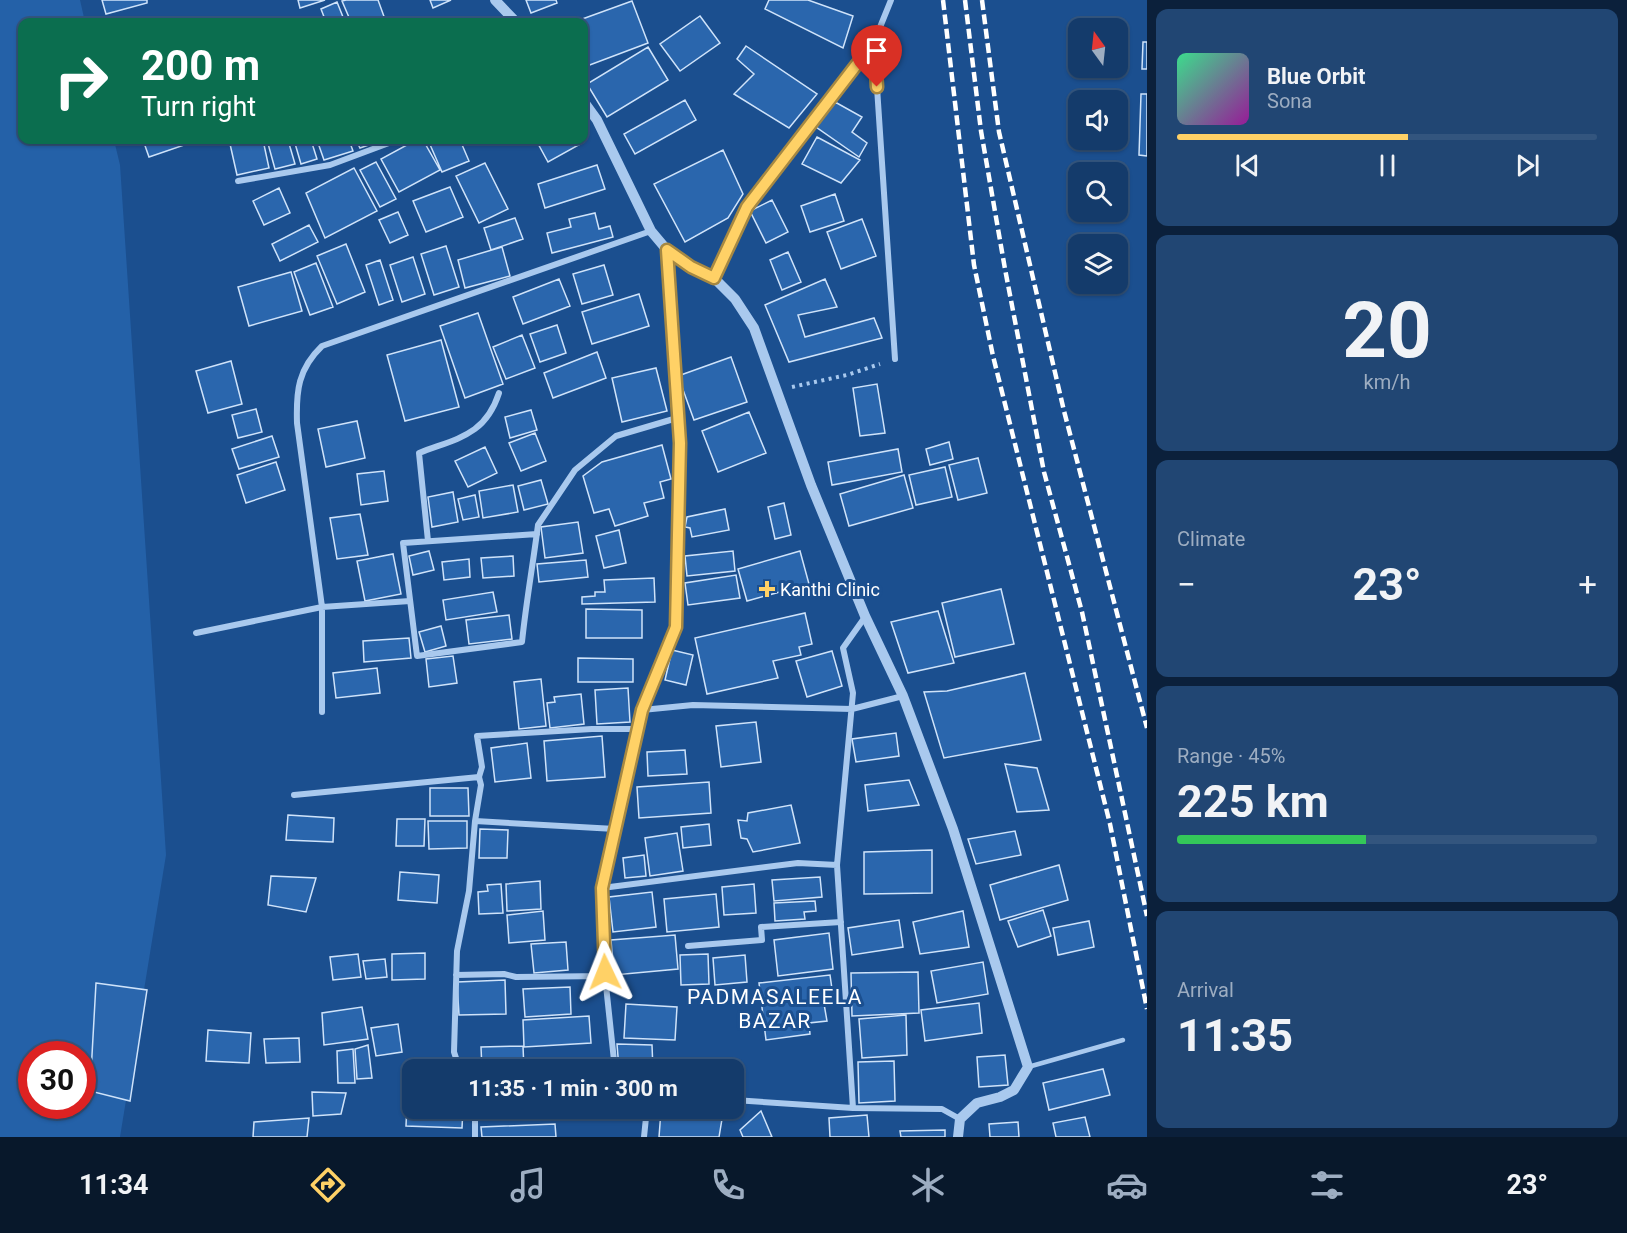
<!DOCTYPE html>
<meta charset="utf-8">
<style>
:root{--surface:#143b6b;--page:#214673;--text:#f1f3f6;--muted:#9dadc1;--line:#33557e;--accent:#ffd166}
body{margin:0;font-family:Roboto,sans-serif;background:var(--page);color:var(--text);height:100vh;display:flex;flex-direction:column;font-size:22px;white-space:nowrap}
*{box-sizing:border-box;margin:0}
p{font-size:20px;color:var(--muted)}
.icon{flex:none;width:33px;height:33px;fill:none;stroke:currentColor;stroke-width:2;stroke-linecap:round;stroke-linejoin:round}
.map{position:relative;flex:1;overflow:hidden}
.side{display:flex;flex-direction:column;gap:9px;padding:9px;background:#0b203b;width:480px}
.side>*{flex:none}
.hud{position:absolute;left:18px;top:18px;width:570px;height:126px;border-radius:12px;box-shadow:0 2px 4px #0004,0 0 0 2px var(--line);background:#0b6e4f;color:#fff;overflow:hidden}
.needle{width:39px;rotate:345deg}
.buttons{position:absolute;left:1068px;top:18px;display:grid;gap:12px}
.buttons a{display:grid;place-items:center;width:60px;height:60px;border-radius:12px;background:var(--surface);box-shadow:0 2px 4px #0004,0 0 0 2px var(--line);font-size:30px}
.speed{position:absolute;left:18px;top:1041px;display:flex;gap:12px;font-size:30px;font-weight:700;text-align:center}
.speed>*{display:grid;place-content:center;width:78px;height:78px;border-radius:50%;background:var(--surface);box-shadow:0 2px 4px #0004,0 0 0 2px var(--line);line-height:1}
.speed .limit{border:9px solid #d22;background:#fff;color:#111}
.pin{position:absolute;display:grid;place-items:center;width:51px;height:51px;color:#fff;margin:-62px -26px;border-radius:50% 50% 50% 0;rotate:-45deg;box-shadow:0 0 6px #0007}
.pin .icon{rotate:45deg}
.me{position:absolute;width:66px;margin:-33px;rotate:358deg;stroke-linejoin:round;filter:drop-shadow(0 0 4px #0008)}
.turn{display:flex;align-items:center;gap:21px;height:126px;padding:0 24px;font-size:27px}
.turn .icon{width:78px;height:78px;stroke-width:2.5}
.turn b{display:block;font-size:42px;line-height:51px}
.big{font-size:45px;font-weight:700;line-height:1.1}
.side .card{flex:1;display:flex;flex-direction:column;justify-content:center;gap:9px;min-width:0;padding:0 21px;border-radius:12px;background:var(--page)}
.side .dial{align-items:center;gap:0}
.dial b{font-size:78px;line-height:1}
.song{display:flex;align-items:center;gap:18px}
.cover{width:72px;height:72px;border-radius:9px;background:linear-gradient(135deg,hsl(150 70% 55%),hsl(300 70% 35%))}
.played{height:6px;border-radius:3px;background:linear-gradient(90deg,var(--accent) 55%,var(--line) 55%)}
.keys{display:flex;justify-content:space-around;direction:ltr}
.heat{display:flex;justify-content:space-between;align-items:center;font-size:33px;direction:ltr}
.charge{height:9px;border-radius:4px;background:linear-gradient(90deg,#34c759 45%,var(--line) 0)}
.trip{position:absolute;left:402px;top:1059px;width:342px;height:60px;border-radius:12px;background:var(--surface);box-shadow:0 2px 4px #0004,0 0 0 2px var(--line);font-weight:700;line-height:60px;text-align:center}
.tab-bar{display:flex;height:96px;justify-content:space-around;align-items:center;background:#08182b;color:var(--muted)}
.tab-bar .icon{width:42px;height:42px}
.tab-bar .current{color:var(--accent)}
.tab-bar b{font-size:27px;color:var(--text)}
main{display:flex;flex:1;min-height:0}
.map>svg:first-child{display:block}
.green{fill:#2461a8;fill-rule:evenodd}
.building{fill:#2a66ad;stroke:#cfe3fa;stroke-width:1.5}
.lines{fill:none;stroke-linecap:round;stroke-linejoin:round}
.path{stroke:#a9c9ee;stroke-width:4;stroke-dasharray:3 4.5;stroke-linecap:butt}
.service{stroke:#a9c9ee;stroke-width:4.5}
.minor{stroke:#a9c9ee;stroke-width:6}
.tertiary{stroke:#a9c9ee;stroke-width:10}
.rail{stroke:#fff;stroke-width:4.5;stroke-dasharray:10 4.5;stroke-linecap:butt}
.route-casing{stroke:#a68842;stroke-width:15}
.route{stroke:#ffd166;stroke-width:10}
.poi-dot{fill:#ffd166;stroke:#1b4f8f;stroke-width:2}
.labels{text-anchor:middle;dominant-baseline:central;stroke-width:6;stroke-linejoin:round;paint-order:stroke}
.poi-label{font-size:18px;fill:#fff;stroke:#1b4f8f;text-anchor:start}
.quarter-label{font-size:21px;letter-spacing:1.5px;fill:#fff;stroke:#1b4f8f}
</style>
<main>
<div class="map">
<svg width="1147" height="1137" viewBox="0 0 1147 1137">
<rect width="100%" height="100%" fill="#1b4f8f"/>
<!-- green -->
<path class="green" d="M 0,0 L 80,0 L 85,22 L 22,22 L 22,140 L 114,140 L 120,165 L 166,855 L 120,1137 L 0,1137 ZM 32,1054 L 82,1054 L 82,1106 L 32,1106 Z"/>
<!-- building -->
<path class="building" d="M 102,0 L 147,0 L 147,3 L 106,14 Z
M 298,0 L 325,0 L 300,8 Z
M 346,0 L 378,0 L 386,22 L 351,22 L 342,1 Z
M 430,0 L 451,0 L 433,8 Z
M 526,0 L 556,0 L 557,3 L 531,13 Z
M 769,0 L 808,0 L 853,16 L 843,48 L 765,9 Z
M 632,1 L 648,43 L 587,66 L 584,57 L 584,22 L 574,22 Z
M 337,2 L 345,22 L 326,22 L 321,9 Z
M 700,16 L 720,43 L 680,71 L 660,44 Z
M 435,17 L 438,22 L 425,22 Z
M 1143,42 L 1147,42 L 1147,69 L 1142,69 Z
M 746,46 L 817,94 L 789,128 L 734,94 L 754,74 L 737,59 Z
M 648,47 L 668,80 L 607,117 L 587,84 Z
M 1141,94 L 1147,94 L 1147,156 L 1139,155 Z
M 685,100 L 696,120 L 635,154 L 624,134 Z
M 835,102 L 862,117 L 852,132 L 867,143 L 859,157 L 816,127 Z
M 817,137 L 860,160 L 841,183 L 802,164 Z
M 143,140 L 195,140 L 196,141 L 149,157 Z
M 249,140 L 263,140 L 269,168 L 237,175 L 230,144 Z
M 267,140 L 288,140 L 295,164 L 275,169 Z
M 294,140 L 311,140 L 317,159 L 301,164 Z
M 317,140 L 349,140 L 353,151 L 324,160 Z
M 356,140 L 383,140 L 360,148 Z
M 416,140 L 423,140 L 440,170 L 399,192 L 381,159 Z
M 428,140 L 460,140 L 469,161 L 442,172 Z
M 536,140 L 583,140 L 584,142 L 548,162 Z
M 723,150 L 743,194 L 728,218 L 685,242 L 654,184 Z
M 376,162 L 396,199 L 380,207 L 360,170 Z
M 485,163 L 508,209 L 479,223 L 456,176 Z
M 597,165 L 605,189 L 545,208 L 538,184 Z
M 354,168 L 377,211 L 325,238 L 306,193 Z
M 450,187 L 463,217 L 426,232 L 413,201 Z
M 279,188 L 290,213 L 264,225 L 253,201 Z
M 835,194 L 844,221 L 810,232 L 801,206 Z
M 772,200 L 788,232 L 766,243 L 750,211 Z
M 398,212 L 408,235 L 390,243 L 379,220 Z
M 595,213 L 599,229 L 610,226 L 613,237 L 552,253 L 547,233 L 571,227 L 569,219 Z
M 515,218 L 523,239 L 491,250 L 484,228 Z
M 862,219 L 876,256 L 841,269 L 827,232 Z
M 309,225 L 318,242 L 280,261 L 272,244 Z
M 346,244 L 365,292 L 337,304 L 317,256 Z
M 446,246 L 459,287 L 434,295 L 421,254 Z
M 502,247 L 510,276 L 465,288 L 458,260 Z
M 788,252 L 801,282 L 782,290 L 770,260 Z
M 413,257 L 425,294 L 402,302 L 390,265 Z
M 380,260 L 393,300 L 379,305 L 366,265 Z
M 316,263 L 333,307 L 310,315 L 294,272 Z
M 604,265 L 613,295 L 582,304 L 573,274 Z
M 291,272 L 302,311 L 249,326 L 238,287 Z
M 559,279 L 570,306 L 523,324 L 513,297 Z
M 825,279 L 837,307 L 798,315 L 805,337 L 874,318 L 882,338 L 789,362 L 765,305 Z
M 639,294 L 649,326 L 592,344 L 582,312 Z
M 478,313 L 503,384 L 465,398 L 440,326 Z
M 557,325 L 566,353 L 540,362 L 530,334 Z
M 522,335 L 535,368 L 506,379 L 493,347 Z
M 441,340 L 459,407 L 405,421 L 387,355 Z
M 597,352 L 606,378 L 553,398 L 544,373 Z
M 731,357 L 747,402 L 694,420 L 678,376 Z
M 231,361 L 242,404 L 208,413 L 196,371 Z
M 656,368 L 667,411 L 622,422 L 612,378 Z
M 877,384 L 885,433 L 860,436 L 853,388 Z
M 256,409 L 262,432 L 238,438 L 232,415 Z
M 531,410 L 537,430 L 510,438 L 505,417 Z
M 749,412 L 766,453 L 718,472 L 702,431 Z
M 357,421 L 365,458 L 326,467 L 318,429 Z
M 535,433 L 546,461 L 521,471 L 509,443 Z
M 272,436 L 279,457 L 239,469 L 232,449 Z
M 949,442 L 953,459 L 930,465 L 926,449 Z
M 662,445 L 671,479 L 660,482 L 664,498 L 644,503 L 648,516 L 615,526 L 609,509 L 594,513 L 583,476 L 602,462 Z
M 485,447 L 497,473 L 468,487 L 455,461 Z
M 898,449 L 902,472 L 832,485 L 828,462 Z
M 978,458 L 987,493 L 958,500 L 949,465 Z
M 276,462 L 285,490 L 246,503 L 237,475 Z
M 945,467 L 952,497 L 916,505 L 909,475 Z
M 384,471 L 388,501 L 361,505 L 357,474 Z
M 904,475 L 913,508 L 849,526 L 840,494 Z
M 541,480 L 548,504 L 524,510 L 518,486 Z
M 513,485 L 518,512 L 483,518 L 479,491 Z
M 453,492 L 458,522 L 432,527 L 428,497 Z
M 475,495 L 479,517 L 463,520 L 458,499 Z
M 784,503 L 791,535 L 775,539 L 768,507 Z
M 725,509 L 729,530 L 692,537 L 690,528 L 685,527 L 687,517 Z
M 360,514 L 368,555 L 337,559 L 330,518 Z
M 578,522 L 583,553 L 545,558 L 541,527 Z
M 619,530 L 626,563 L 604,568 L 596,536 Z
M 429,551 L 434,570 L 413,575 L 409,556 Z
M 733,551 L 735,571 L 687,576 L 685,556 Z
M 800,551 L 809,584 L 747,601 L 738,569 Z
M 393,554 L 401,594 L 365,601 L 357,561 Z
M 513,556 L 514,576 L 483,578 L 481,558 Z
M 469,559 L 470,577 L 444,580 L 442,562 Z
M 586,560 L 588,577 L 539,582 L 537,564 Z
M 736,575 L 740,598 L 688,605 L 685,583 Z
M 654,578 L 655,602 L 582,604 L 582,597 L 595,596 L 595,592 L 605,592 L 604,580 Z
M 1001,589 L 1014,644 L 955,657 L 942,603 Z
M 493,592 L 497,612 L 446,620 L 443,600 Z
M 586,609 L 642,610 L 642,638 L 586,638 Z
M 938,611 L 954,663 L 908,673 L 891,622 Z
M 805,613 L 812,644 L 799,647 L 801,655 L 773,661 L 778,678 L 707,694 L 695,638 Z
M 509,615 L 512,639 L 469,644 L 466,620 Z
M 441,626 L 446,646 L 425,652 L 419,632 Z
M 409,638 L 411,658 L 364,662 L 363,641 Z
M 672,650 L 693,655 L 686,685 L 665,680 Z
M 832,651 L 842,686 L 807,697 L 796,661 Z
M 453,656 L 457,683 L 429,687 L 426,659 Z
M 578,658 L 633,659 L 633,682 L 578,682 Z
M 377,668 L 380,693 L 336,698 L 333,673 Z
M 1025,673 L 1041,740 L 944,758 L 924,692 L 947,691 Z
M 541,679 L 546,726 L 519,729 L 514,682 Z
M 628,688 L 630,722 L 597,724 L 595,690 Z
M 581,694 L 584,724 L 550,728 L 547,703 L 555,702 L 554,697 Z
M 756,722 L 761,762 L 721,767 L 716,726 Z
M 896,733 L 899,756 L 856,762 L 852,739 Z
M 602,736 L 605,777 L 547,781 L 544,741 Z
M 527,743 L 531,778 L 495,782 L 491,748 Z
M 685,750 L 687,774 L 648,776 L 647,752 Z
M 1005,764 L 1037,768 L 1049,810 L 1017,812 Z
M 909,780 L 919,805 L 868,811 L 865,785 Z
M 709,782 L 711,813 L 639,818 L 637,787 Z
M 430,788 L 468,788 L 469,816 L 430,816 Z
M 791,805 L 800,843 L 753,852 L 747,839 L 741,838 L 738,820 L 747,821 L 748,813 Z
M 288,815 L 334,818 L 333,842 L 286,840 Z
M 397,819 L 425,819 L 424,846 L 396,846 Z
M 428,821 L 467,821 L 467,848 L 429,849 Z
M 709,824 L 711,845 L 683,848 L 681,827 Z
M 480,829 L 508,830 L 507,858 L 479,858 Z
M 1015,831 L 1021,855 L 976,864 L 968,839 Z
M 677,833 L 683,871 L 650,876 L 645,838 Z
M 932,850 L 932,893 L 864,894 L 864,852 Z
M 644,855 L 646,876 L 625,878 L 623,858 Z
M 1059,865 L 1068,900 L 1000,920 L 990,885 Z
M 400,872 L 439,875 L 437,903 L 398,900 Z
M 271,876 L 316,878 L 306,912 L 268,905 Z
M 820,877 L 822,897 L 774,901 L 772,880 Z
M 540,881 L 541,909 L 507,911 L 506,884 Z
M 501,884 L 503,913 L 479,914 L 478,892 L 488,891 L 487,885 Z
M 754,884 L 756,913 L 724,915 L 722,887 Z
M 652,892 L 656,927 L 613,932 L 609,897 Z
M 716,894 L 719,927 L 667,932 L 664,899 Z
M 815,901 L 816,911 L 804,912 L 805,919 L 775,921 L 774,903 Z
M 1043,910 L 1051,936 L 1018,947 L 1008,921 Z
M 543,911 L 545,940 L 509,943 L 507,915 Z
M 963,911 L 969,947 L 920,954 L 913,922 Z
M 899,920 L 903,947 L 852,955 L 848,928 Z
M 1089,921 L 1094,947 L 1058,955 L 1053,928 Z
M 829,933 L 833,969 L 778,976 L 774,940 Z
M 675,935 L 678,969 L 614,975 L 611,940 Z
M 566,942 L 568,970 L 534,973 L 531,944 Z
M 425,953 L 425,979 L 392,980 L 392,954 Z
M 358,954 L 361,977 L 333,980 L 330,957 Z
M 708,954 L 709,984 L 681,985 L 680,955 Z
M 745,955 L 747,982 L 715,985 L 713,958 Z
M 385,959 L 387,977 L 366,979 L 363,961 Z
M 983,962 L 988,994 L 937,1003 L 931,971 Z
M 918,972 L 919,1013 L 852,1016 L 851,973 Z
M 830,975 L 834,1003 L 824,1004 L 827,1021 L 809,1023 L 810,1034 L 766,1040 L 759,983 Z
M 505,980 L 506,1014 L 459,1015 L 457,982 Z
M 96,983 L 147,990 L 130,1101 L 90,1091 Z
M 570,987 L 571,1014 L 525,1017 L 523,989 Z
M 979,1003 L 982,1033 L 925,1041 L 921,1010 Z
M 626,1004 L 677,1007 L 675,1040 L 624,1038 Z
M 362,1007 L 368,1039 L 324,1045 L 322,1013 Z
M 906,1015 L 907,1055 L 862,1058 L 859,1019 Z
M 589,1016 L 591,1043 L 524,1047 L 523,1020 Z
M 398,1024 L 402,1052 L 376,1056 L 371,1028 Z
M 208,1030 L 251,1033 L 249,1063 L 206,1061 Z
M 299,1038 L 300,1062 L 266,1063 L 264,1039 Z
M 617,1044 L 652,1045 L 653,1070 L 619,1069 Z
M 368,1045 L 372,1078 L 357,1079 L 355,1049 Z
M 523,1046 L 524,1070 L 482,1070 L 481,1047 Z
M 353,1049 L 355,1083 L 338,1083 L 337,1051 Z
M 1005,1055 L 1008,1085 L 979,1087 L 977,1057 Z
M 894,1061 L 895,1101 L 859,1103 L 858,1062 Z
M 1103,1069 L 1110,1095 L 1049,1110 L 1043,1083 Z
M 734,1072 L 742,1072 L 742,1094 L 734,1094 Z
M 312,1092 L 346,1093 L 341,1114 L 313,1116 Z
M 407,1103 L 412,1104 L 412,1108 L 463,1108 L 462,1128 L 406,1126 Z
M 661,1111 L 723,1113 L 719,1137 L 659,1137 Z
M 761,1111 L 772,1137 L 743,1137 L 740,1130 Z
M 867,1115 L 869,1137 L 830,1137 L 829,1118 Z
M 1085,1117 L 1090,1137 L 1056,1137 L 1053,1123 Z
M 309,1118 L 307,1137 L 253,1137 L 254,1122 Z
M 1018,1122 L 1019,1137 L 990,1137 L 989,1124 Z
M 555,1124 L 556,1137 L 482,1137 L 481,1127 Z
M 945,1130 L 945,1137 L 901,1137 L 900,1131 Z"/>
<g class="lines">
<!-- path -->
<path class="path" d="M 792,387 L 847,375 L 880,364"/>
<!-- service -->
<path class="service" d="M 1028,1067 L 1123,1040"/>
<!-- minor -->
<path class="minor" d="M 874,42 L 891,0
M 238,181 L 330,165 L 397,140
M 714,278 L 747,207 L 874,42 L 895,359
M 537,534 L 403,543 L 417,656 L 522,642 C 526,603 533,564 538,525 L 575,470 L 616,436 L 677,418
M 428,541 L 419,453 C 457,438 485,436 499,393
M 196,633 L 322,607 L 410,601
M 642,710 L 693,705 L 852,709 L 903,696
M 322,712 L 322,607 L 297,423 C 296,391 298,369 322,346 L 651,231
M 294,795 L 479,777
M 475,821 L 615,829
M 602,888 L 798,863 L 837,865
M 688,946 L 762,940 L 761,927 L 841,922
M 456,975 L 504,974 L 516,977 L 605,976
M 460,1070 L 454,1052 L 457,951 L 469,891 L 475,821 L 481,785 L 479,777 L 482,767 L 477,736 L 592,729 L 638,729
M 615,1070 L 605,976 L 602,888 L 642,710 L 676,627 L 679,443 L 667,251
M 734,1100 L 853,1108 L 942,1109 L 960,1119
M 853,1108 L 837,865 L 853,693 L 843,648 L 865,617
M 475,1137 L 475,1108
M 644,1137 L 647,1108"/>
<!-- tertiary -->
<path class="tertiary" d="M 495,0 L 516,22
M 584,102 L 597,120 L 651,231 L 667,250 L 691,267 L 714,278 L 735,299 L 754,328 L 811,485 L 865,616 L 903,696 L 953,829 L 1028,1067 L 1014,1090 L 1000,1097 L 977,1103 L 960,1119 L 958,1137"/>
<!-- rail -->
<path class="rail" d="M 943,0 L 974,265 L 993,356 L 1110,824 L 1147,1009
M 965,0 L 981,131 L 1005,269 L 1044,472 L 1082,612 L 1147,916
M 982,0 L 999,132 L 1064,411 L 1147,728"/>
</g>
<g class="lines">
<defs>
<path id="route" d="M 605,972 L 602,888 L 642,710 L 676,627 L 680,443 L 667,250 L 691,267 L 714,278 L 747,207 L 874,42 L 877,87"/>
</defs>
<!-- route casing -->
<use href="#route" class="route-casing"/>
<!-- route -->
<use href="#route" class="route"/>
</g>
<!-- markers -->
<path class="poi-dot" d="M764 580h6v6h6v6h-6v6h-6v-6h-6v-6h6z"/>
<g class="labels">
<!-- poi labels -->
<g class="poi-label">
<text x="780" y="589">Kanthi Clinic</text>
</g>
<!-- quarter labels -->
<g class="quarter-label">
<text x="775" y="997">PADMASALEELA<tspan x="775" dy="24">BAZAR</tspan></text>
</g>
</g>
</svg>
<div class="buttons">
<a><svg class="needle" viewBox="-14 -14 28 28"><path d="M0-13l5 13h-10z" fill="#e53935"/><path d="M0 13l5-13h-10z" fill="#9dadc1"/></svg></a>
<a><svg class="icon" aria-label="sound" viewBox="0 0 24 24"><path d="M4 9h4l5-4v14l-5-4H4zM17 9q2 3 0 6"/></svg></a>
<a><svg class="icon" aria-label="search" viewBox="0 0 24 24"><circle cx="10" cy="10" r="6"/><path d="M15 15l6 6"/></svg></a>
<a><svg class="icon" aria-label="layers" viewBox="0 0 24 24"><path d="M12 4l9 5-9 5-9-5zM3 14l9 5 9-5"/></svg></a>
</div>
<div class="speed"><div class="limit">30</div></div>
<div class="pin" style="left:877px;top:87px;background:#d93025"><svg class="icon" aria-label="arrive" viewBox="0 0 24 24"><path d="M6 21V4h12l-3 4 3 4H6"/></svg></div>
<svg class="me" style="left:605px;top:972px" viewBox="-20 -20 40 40"><path d="M0-17L14 15 0 8-14 15z" fill="#ffd166" stroke="#fff" stroke-width="4"/></svg>
<div class="trip">11:35 · 1 min · 300 m</div>
<div class="hud">
<div class="turn"><svg class="icon" aria-label="right" viewBox="0 0 24 24"><path d="M7 20v-9h11M14 6l5 5-5 5"/></svg><div><b>200 m</b>Turn right</div></div>
</div>
</div>
<section class="side">
<div class="card">
<div class="song"><i class="cover"></i><div><b>Blue Orbit</b><p>Sona</p></div></div>
<div class="played"></div>
<div class="keys"><svg class="icon" aria-label="previous" viewBox="0 0 24 24"><path d="M18 5L8 12l10 7zM5 5v14"/></svg><svg class="icon" aria-label="pause" viewBox="0 0 24 24"><path d="M8 5v14M16 5v14"/></svg><svg class="icon" aria-label="next" viewBox="0 0 24 24"><path d="M6 5l10 7-10 7zM19 5v14"/></svg></div>
</div>
<div class="card dial"><b>20</b><p>km/h</p></div>
<div class="card"><p>Climate</p>
<div class="heat"><a>−</a><b class="big">23°</b><a>+</a></div>
</div>
<div class="card"><p>Range · 45%</p><b class="big">225 km</b><div class="charge"></div></div>
<div class="card"><p>Arrival</p><b class="big">11:35</b></div>
</section>
</main>
<nav class="tab-bar">
<b>11:34</b>
<svg class="icon current" aria-label="directions" viewBox="0 0 24 24"><path d="M12 3l9 9-9 9-9-9zM9 14v-3h6M13 9l2 2-2 2"/></svg>
<svg class="icon" aria-label="music" viewBox="0 0 24 24"><path d="M9 18V5l10-2v13"/><circle cx="6" cy="18" r="3"/><circle cx="16" cy="16" r="3"/></svg>
<svg class="icon" aria-label="phone" viewBox="0 0 24 24"><path d="M5 4h4l2 5-3 2q2 4 5 5l2-3 5 2v4C11 20 4 13 5 4z"/></svg>
<svg class="icon" aria-label="climate" viewBox="0 0 24 24"><path d="M12 3v18M4 7l16 10M4 17L20 7"/></svg>
<svg class="icon" aria-label="car" viewBox="0 0 24 24"><path d="M5 17H2v-5l4-1 3-4h7l3 4 3 1v5h-3M9 17h6M6 11h13"/><circle cx="7" cy="17" r="2"/><circle cx="17" cy="17" r="2"/></svg>
<svg class="icon" aria-label="filters" viewBox="0 0 24 24"><path d="M4 7h16M4 17h16"/><circle cx="9" cy="7" r="2"/><circle cx="15" cy="17" r="2"/></svg>
<b>23°</b>
</nav>
